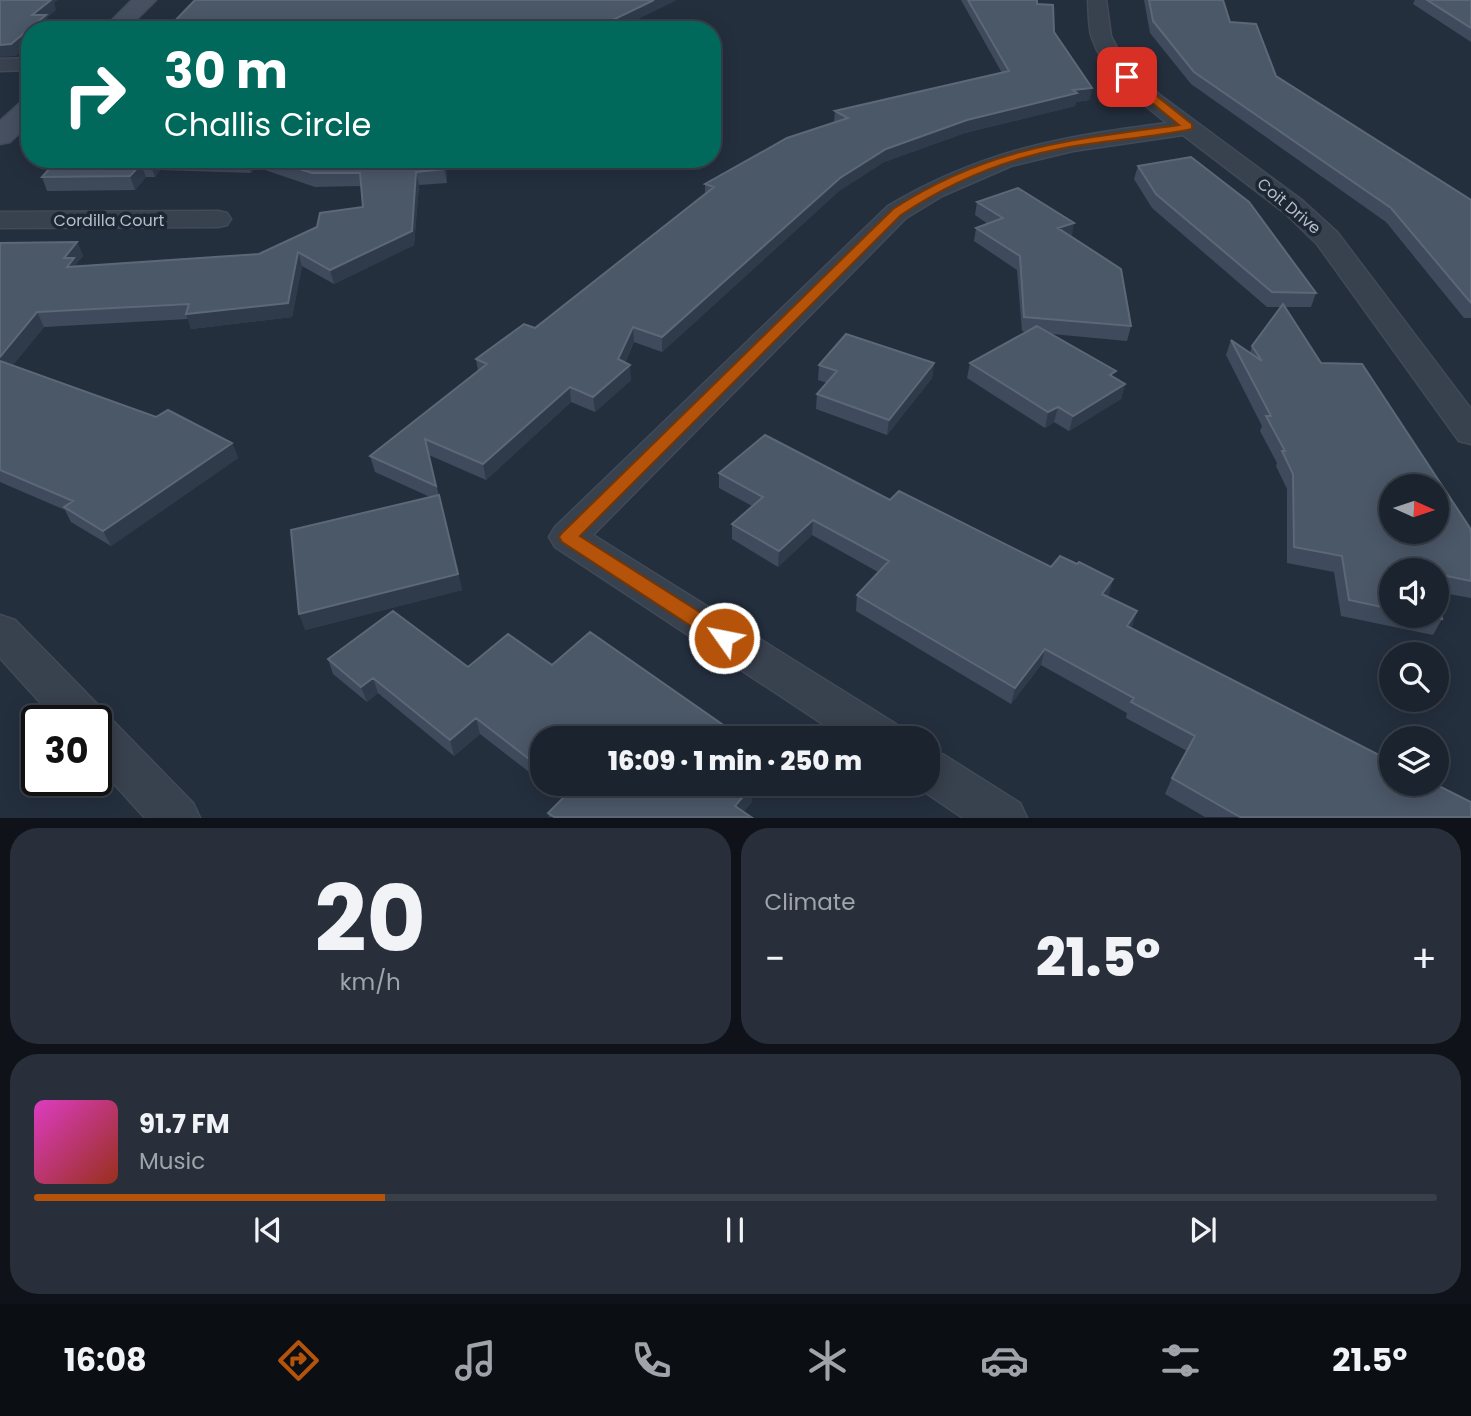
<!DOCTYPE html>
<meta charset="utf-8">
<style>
:root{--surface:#1b232e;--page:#282f3a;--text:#f1f3f6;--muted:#a0a4aa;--line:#39404a;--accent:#b45309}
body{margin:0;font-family:Poppins,sans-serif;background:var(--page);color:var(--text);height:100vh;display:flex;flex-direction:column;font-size:26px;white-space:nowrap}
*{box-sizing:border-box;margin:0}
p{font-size:23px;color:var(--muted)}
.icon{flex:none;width:38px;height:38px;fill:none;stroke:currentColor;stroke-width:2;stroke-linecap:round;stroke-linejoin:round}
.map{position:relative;height:818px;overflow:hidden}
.details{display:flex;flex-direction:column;gap:10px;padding:10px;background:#0f1319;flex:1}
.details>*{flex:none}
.banner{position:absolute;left:21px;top:21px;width:700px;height:147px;border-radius:28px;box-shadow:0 4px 18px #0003,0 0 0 2px var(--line);background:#00695c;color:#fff;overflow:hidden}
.needle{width:46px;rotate:93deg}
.buttons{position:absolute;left:1379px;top:474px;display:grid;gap:14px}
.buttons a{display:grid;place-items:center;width:70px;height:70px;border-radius:50%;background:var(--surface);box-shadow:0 4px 18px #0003,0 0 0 2px var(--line);font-size:35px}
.speed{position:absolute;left:21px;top:705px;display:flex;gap:14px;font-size:35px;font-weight:700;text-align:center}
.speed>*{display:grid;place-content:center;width:91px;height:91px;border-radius:50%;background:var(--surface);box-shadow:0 4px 18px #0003,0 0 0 2px var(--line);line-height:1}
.speed .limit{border:4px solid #111;border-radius:10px;background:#fff;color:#111}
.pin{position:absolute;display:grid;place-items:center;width:60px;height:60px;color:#fff;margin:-30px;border-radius:14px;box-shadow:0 4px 10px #0006}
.me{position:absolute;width:77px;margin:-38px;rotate:303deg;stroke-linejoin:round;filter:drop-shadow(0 0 5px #0008)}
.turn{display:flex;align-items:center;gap:24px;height:147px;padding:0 28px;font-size:32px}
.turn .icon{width:91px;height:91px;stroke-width:2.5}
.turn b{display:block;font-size:49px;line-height:60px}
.big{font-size:52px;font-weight:800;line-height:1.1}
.details .widget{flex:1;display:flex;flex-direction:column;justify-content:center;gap:10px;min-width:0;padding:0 24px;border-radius:28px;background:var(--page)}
.details .dial{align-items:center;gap:0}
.dial b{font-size:91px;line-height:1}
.song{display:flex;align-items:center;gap:21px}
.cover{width:84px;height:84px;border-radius:10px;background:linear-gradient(135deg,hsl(310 70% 55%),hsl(10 70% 35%))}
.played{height:7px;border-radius:4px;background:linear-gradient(90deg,var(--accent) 25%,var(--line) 25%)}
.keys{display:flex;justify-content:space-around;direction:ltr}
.heat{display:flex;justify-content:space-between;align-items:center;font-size:38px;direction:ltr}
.details .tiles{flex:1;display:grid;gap:10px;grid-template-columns:1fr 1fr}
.widget:last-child{grid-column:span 2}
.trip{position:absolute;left:530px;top:726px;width:410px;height:70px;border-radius:28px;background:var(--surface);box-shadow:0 4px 18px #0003,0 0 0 2px var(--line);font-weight:800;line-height:70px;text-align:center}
.tabs{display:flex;height:112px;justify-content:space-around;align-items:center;background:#0b0e12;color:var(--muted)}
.tabs .icon{width:49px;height:49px}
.tabs .active{color:var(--accent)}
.tabs b{font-size:32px;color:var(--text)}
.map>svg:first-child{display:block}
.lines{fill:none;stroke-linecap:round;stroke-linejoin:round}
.minor-casing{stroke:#414a57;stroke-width:3}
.secondary-casing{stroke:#414a57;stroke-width:3}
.minor{fill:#38414e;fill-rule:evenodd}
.secondary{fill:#465061;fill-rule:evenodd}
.wall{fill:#3f4b5c}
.shaded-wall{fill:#2f3b4b}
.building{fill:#4b5868;stroke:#5c6777;stroke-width:2;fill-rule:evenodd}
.route{fill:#b45309;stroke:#753606;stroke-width:2}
.labels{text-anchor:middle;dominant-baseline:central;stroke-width:7;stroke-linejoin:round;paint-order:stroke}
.far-street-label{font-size:16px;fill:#b4bcc9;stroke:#1d2633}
</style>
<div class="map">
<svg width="1471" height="818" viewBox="0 0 1471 818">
<rect width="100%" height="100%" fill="#242f3e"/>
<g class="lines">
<defs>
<path id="minor" d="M 1088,0 L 1106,0 L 1111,36 L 1120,54 L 1135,72 L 1161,96 L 1303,201 L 1337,232 L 1471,409 L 1471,444 L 1459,441 L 1317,244 L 1285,213 L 1183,135 L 1073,151 L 1011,166 L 942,196 L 906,218 L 593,535 L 896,724 L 902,738 L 844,738 L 555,547 L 549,537 L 555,527 L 888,206 C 983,150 1060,137 1167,123 C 1138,100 1104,74 1092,38 C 1088,27 1089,12 1088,0 Z
M 30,58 L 30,70 L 0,71 L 0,59 Z
M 218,211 L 227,213 L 231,219 L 227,225 L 218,227 L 0,228 L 0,212 Z
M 0,615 L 15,620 L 101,708 L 105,717 L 112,720 L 193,803 L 200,818 L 145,818 L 96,764 L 96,721 L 57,721 L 0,658 Z
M 928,749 L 944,755 L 1020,803 L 1027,818 L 963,818 L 913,784 L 928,784 Z"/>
<path id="secondary" d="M 132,0 L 156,0 L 126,30 L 102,30 Z
M 30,100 L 30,123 L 10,142 L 0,144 L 0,121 L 21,102 Z"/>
</defs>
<!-- minor casing -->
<use href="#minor" class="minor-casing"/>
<!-- secondary casing -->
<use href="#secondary" class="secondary-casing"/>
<!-- minor -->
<use href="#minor" class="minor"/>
<!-- secondary -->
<use href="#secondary" class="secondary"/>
</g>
<!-- wall -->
<path class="wall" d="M 961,0 L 1037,0 L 1037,4 L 1054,32 L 1090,100 L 1076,102 L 1075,106 L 965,133 L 884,162 L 839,191 L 662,352 L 634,342 L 625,363 L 631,380 L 595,412 L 571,402 L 486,480 L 429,455 L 462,590 L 305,630 L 430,497 L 375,472 L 370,456 L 478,371 L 476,359 L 535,328 L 705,194 L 705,184 L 834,123 L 835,111 L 1002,73 Z
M 1144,0 L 1223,0 L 1230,22 L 1276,76 L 1471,200 L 1471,318 L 1464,318 L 1386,222 L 1191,84 L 1150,33 Z
M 1415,0 L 1471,0 L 1471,42 L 1413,4 Z
M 51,159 L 447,159 L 447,183 L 419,185 L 414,245 L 334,284 L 302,266 L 292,317 L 191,329 L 188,319 L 44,327 L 12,366 L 156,417 L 232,443 L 238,458 L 111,546 L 71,522 L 65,510 L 0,482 L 0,243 L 77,242 L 83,256 L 76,264 L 77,267 L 259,254 L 363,207 L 361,186 L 315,187 L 256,167 L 251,173 L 160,170 L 155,177 L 146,177 L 135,190 L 47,191 L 42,177 L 53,165 Z
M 1138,166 L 1316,293 L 1311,307 L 1285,307 L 1321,363 L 1471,534 L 1471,598 L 1437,592 L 1437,570 L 1391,570 L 1391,616 L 1437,616 L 1442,619 L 1433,635 L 1341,616 L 1334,572 L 1287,563 L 1287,489 L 1276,466 L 1277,463 L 1260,431 L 1262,426 L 1226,355 L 1231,340 L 1250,353 L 1252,346 L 1281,307 L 1267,307 L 1152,208 L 1134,179 Z
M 977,202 L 1072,236 L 1131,326 L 1127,341 L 1052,334 L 1114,378 L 1125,384 L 1121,399 L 1069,431 L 1054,422 L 1045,428 L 967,378 L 970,363 L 1026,332 L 1022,331 L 1017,270 L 974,241 L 976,228 L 988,224 L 975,215 Z
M 934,363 L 932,378 L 887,435 L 816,409 L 817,394 L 827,383 L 818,380 L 819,365 Z
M 719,473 L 890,500 L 1051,567 L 1109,595 L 1107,596 L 1131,628 L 1471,817 L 1205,817 L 1165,794 L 1172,778 L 1187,751 L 1126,718 L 1127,713 L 1041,665 L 1011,704 L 856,611 L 857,595 L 878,572 L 812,535 L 778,567 L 732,539 L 732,524 L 752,506 L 719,488 Z
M 328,659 L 542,738 L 542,782 L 480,734 L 454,756 L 378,693 L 367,702 L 333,674 Z
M 545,784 L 749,784 L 752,786 L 752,802 L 743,812 L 751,817 L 549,817 L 548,813 L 563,798 Z"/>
<!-- shaded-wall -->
<path class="shaded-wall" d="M 42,0 L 58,0 L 54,3 L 56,10 L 47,18 L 50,27 L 47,30 L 30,30 L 30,44 L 16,56 L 0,57 L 0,45 L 32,15 Z
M 654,0 L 677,0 L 616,30 L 592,30 Z
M 1092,88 L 1090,100 L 1076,102 L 1075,106 L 965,133 L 884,162 L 839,191 L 662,352 L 662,337 L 840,178 L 886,149 L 967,120 L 1073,90 Z
M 153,159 L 156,159 L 160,170 L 155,177 L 150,164 Z
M 247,159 L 254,159 L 256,167 L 251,173 Z
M 445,159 L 447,159 L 447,183 L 444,169 Z
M 141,164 L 146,177 L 135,190 L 130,176 Z
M 416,172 L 419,185 L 414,245 L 334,284 L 330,270 Z
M 1074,223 L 1072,236 L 1056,242 L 1058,228 Z
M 77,242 L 83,256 L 76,264 L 80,273 L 73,282 L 64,258 Z
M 298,252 L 302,266 L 292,317 L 191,329 L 186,314 Z
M 37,312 L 44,327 L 5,375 L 0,366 L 0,357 Z
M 633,327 L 634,342 L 620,373 L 630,365 L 631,380 L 595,412 L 593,397 L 618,359 Z
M 934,363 L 932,378 L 887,435 L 889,420 Z
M 1125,384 L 1121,399 L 1069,431 L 1073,416 Z
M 570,387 L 571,402 L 486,480 L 483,464 Z
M 1058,407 L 1054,422 L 1045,428 L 1048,412 Z
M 232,443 L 238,458 L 111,546 L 103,531 Z
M 813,520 L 812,535 L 778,567 L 779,551 Z
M 458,574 L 462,590 L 305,630 L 299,614 Z
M 1113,579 L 1109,595 L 1098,610 L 1102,594 Z
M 1137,611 L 1132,627 L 1121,642 L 1127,626 Z
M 1045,649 L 1041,665 L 1011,704 L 1015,688 Z
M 373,678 L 378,693 L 367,702 L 361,687 Z
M 476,718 L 480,734 L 454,756 L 450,740 Z
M 726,727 L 726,738 L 715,738 Z
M 752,786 L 752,802 L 738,817 L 735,806 Z"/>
<!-- building -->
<path class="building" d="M 0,0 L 51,0 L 32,15 L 46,15 L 11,44 L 0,45 Z
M 195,0 L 654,0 L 592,30 L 166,30 Z
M 968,0 L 1037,0 L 1037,4 L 1053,5 L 1054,32 L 1092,88 L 1073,90 L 1077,93 L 967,120 L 886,149 L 840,178 L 662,337 L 633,327 L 618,359 L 630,365 L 593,397 L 570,387 L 483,464 L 425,439 L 436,486 L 370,456 L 487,364 L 476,359 L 524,324 L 535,328 L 714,187 L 705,184 L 787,138 L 848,118 L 835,111 L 1009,71 Z
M 1149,0 L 1223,0 L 1230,22 L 1256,24 L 1276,76 L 1471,200 L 1471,303 L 1391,208 L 1194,72 L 1153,21 Z
M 1427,0 L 1471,0 L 1471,28 Z
M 1191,157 L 1249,202 L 1316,293 L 1272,292 L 1156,194 L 1138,166 Z
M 58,159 L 153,159 L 150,164 L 141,164 L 130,176 L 42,177 Z
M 269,159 L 445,159 L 444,169 L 416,172 L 412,231 L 330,270 L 298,252 L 288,303 L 186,314 L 189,304 L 37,312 L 0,357 L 0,243 L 77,242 L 64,258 L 74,258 L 67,267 L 259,254 L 317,227 L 320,213 L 363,207 L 360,173 L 312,173 Z
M 1018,188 L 1074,223 L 1058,228 L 1121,269 L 1131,326 L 1024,317 L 1020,256 L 976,228 L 1003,218 L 977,202 Z
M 1283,304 L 1321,363 L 1362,364 L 1470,528 L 1471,534 L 1471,581 L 1437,574 L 1437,570 L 1391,570 L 1391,609 L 1349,600 L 1342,556 L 1294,547 L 1293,474 L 1282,451 L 1285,451 L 1266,416 L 1271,416 L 1231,340 L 1262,361 L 1252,346 ZM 1391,486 L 1437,486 L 1437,532 L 1391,532 Z
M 1037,326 L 1116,371 L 1110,375 L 1125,384 L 1073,416 L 1058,407 L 1048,412 L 970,363 Z
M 846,334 L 934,363 L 889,420 L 817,394 L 837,371 L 819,365 Z
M 0,361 L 156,417 L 168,410 L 232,443 L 103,531 L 64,507 L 73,501 L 0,470 Z
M 765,435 L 890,500 L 899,491 L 1051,567 L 1060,556 L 1077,564 L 1079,562 L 1113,579 L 1102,594 L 1137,611 L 1127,626 L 1391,761 L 1391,784 L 1435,784 L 1471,802 L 1471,817 L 1240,817 L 1172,778 L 1195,736 L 1131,702 L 1134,698 L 1045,649 L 1015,688 L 857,595 L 889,561 L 813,520 L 779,551 L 732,524 L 763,497 L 719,473 Z
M 439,495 L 458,574 L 299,614 L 291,530 Z
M 1437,596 L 1442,619 L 1428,616 L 1437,616 Z
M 393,611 L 468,667 L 508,634 L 552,665 L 590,632 L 726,727 L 715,738 L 542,738 L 542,769 L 476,718 L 450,740 L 373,678 L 361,687 L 328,659 Z
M 562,784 L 749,784 L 752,786 L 735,806 L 751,817 L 554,817 L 548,813 L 571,790 Z"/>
<!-- route -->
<path class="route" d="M 1123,75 L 1130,75 L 1192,124 L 1192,129 C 1150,138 1107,140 1064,148 C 1005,159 952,181 901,215 L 580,536 L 731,632 L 734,638 L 731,643 L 724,646 L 717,643 L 562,542 L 559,537 L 562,533 L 893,209 C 988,147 1070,140 1179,125 L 1123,79 Z"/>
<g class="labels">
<!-- far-street labels -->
<g class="far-street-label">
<text transform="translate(1289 206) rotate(40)">Coit Drive</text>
<text x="109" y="220">Cordilla Court</text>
</g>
</g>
</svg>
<div class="buttons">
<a><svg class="needle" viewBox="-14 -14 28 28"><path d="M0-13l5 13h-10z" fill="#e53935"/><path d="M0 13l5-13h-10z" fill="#a0a4aa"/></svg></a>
<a><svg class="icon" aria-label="sound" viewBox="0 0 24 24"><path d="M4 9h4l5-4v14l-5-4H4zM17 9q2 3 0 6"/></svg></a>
<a><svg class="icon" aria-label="search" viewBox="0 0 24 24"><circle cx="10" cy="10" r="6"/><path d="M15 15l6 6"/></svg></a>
<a><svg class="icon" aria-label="layers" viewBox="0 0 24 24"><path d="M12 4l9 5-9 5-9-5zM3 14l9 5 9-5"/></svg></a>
</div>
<div class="speed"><div class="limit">30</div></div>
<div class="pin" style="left:1127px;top:77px;background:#d93025"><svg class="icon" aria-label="arrive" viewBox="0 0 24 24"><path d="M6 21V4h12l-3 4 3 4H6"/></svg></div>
<svg class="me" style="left:724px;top:638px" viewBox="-20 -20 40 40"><circle r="17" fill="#b45309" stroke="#fff" stroke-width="3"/><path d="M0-11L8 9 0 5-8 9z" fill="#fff"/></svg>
<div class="trip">16:09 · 1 min · 250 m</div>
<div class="banner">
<div class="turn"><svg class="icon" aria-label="right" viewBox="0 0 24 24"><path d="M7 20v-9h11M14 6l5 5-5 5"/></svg><div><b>30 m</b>Challis Circle</div></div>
</div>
</div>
<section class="details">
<div class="tiles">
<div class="widget dial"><b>20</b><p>km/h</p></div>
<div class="widget"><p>Climate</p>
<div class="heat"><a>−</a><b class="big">21.5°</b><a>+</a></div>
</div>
<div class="widget">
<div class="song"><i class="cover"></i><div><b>91.7 FM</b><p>Music</p></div></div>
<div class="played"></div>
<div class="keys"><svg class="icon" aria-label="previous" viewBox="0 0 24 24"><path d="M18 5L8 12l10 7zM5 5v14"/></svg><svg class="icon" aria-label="pause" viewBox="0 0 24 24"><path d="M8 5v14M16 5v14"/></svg><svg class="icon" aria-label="next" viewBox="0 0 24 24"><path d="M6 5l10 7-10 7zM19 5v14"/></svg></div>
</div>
</div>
</section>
<nav class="tabs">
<b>16:08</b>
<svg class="icon active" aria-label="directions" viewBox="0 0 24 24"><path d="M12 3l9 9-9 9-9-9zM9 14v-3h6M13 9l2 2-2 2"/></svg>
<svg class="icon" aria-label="music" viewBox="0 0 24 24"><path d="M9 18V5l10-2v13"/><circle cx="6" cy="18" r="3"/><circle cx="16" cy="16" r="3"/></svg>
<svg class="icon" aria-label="phone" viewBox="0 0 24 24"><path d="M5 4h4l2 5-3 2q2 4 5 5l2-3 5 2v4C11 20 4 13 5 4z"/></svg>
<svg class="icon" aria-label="climate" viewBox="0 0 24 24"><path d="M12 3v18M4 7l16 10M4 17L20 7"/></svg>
<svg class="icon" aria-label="car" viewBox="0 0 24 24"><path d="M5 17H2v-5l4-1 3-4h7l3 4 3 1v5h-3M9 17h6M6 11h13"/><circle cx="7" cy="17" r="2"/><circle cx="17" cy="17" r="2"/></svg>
<svg class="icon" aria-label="filters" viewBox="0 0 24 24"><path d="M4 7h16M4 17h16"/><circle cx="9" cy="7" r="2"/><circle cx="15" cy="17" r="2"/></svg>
<b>21.5°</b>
</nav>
